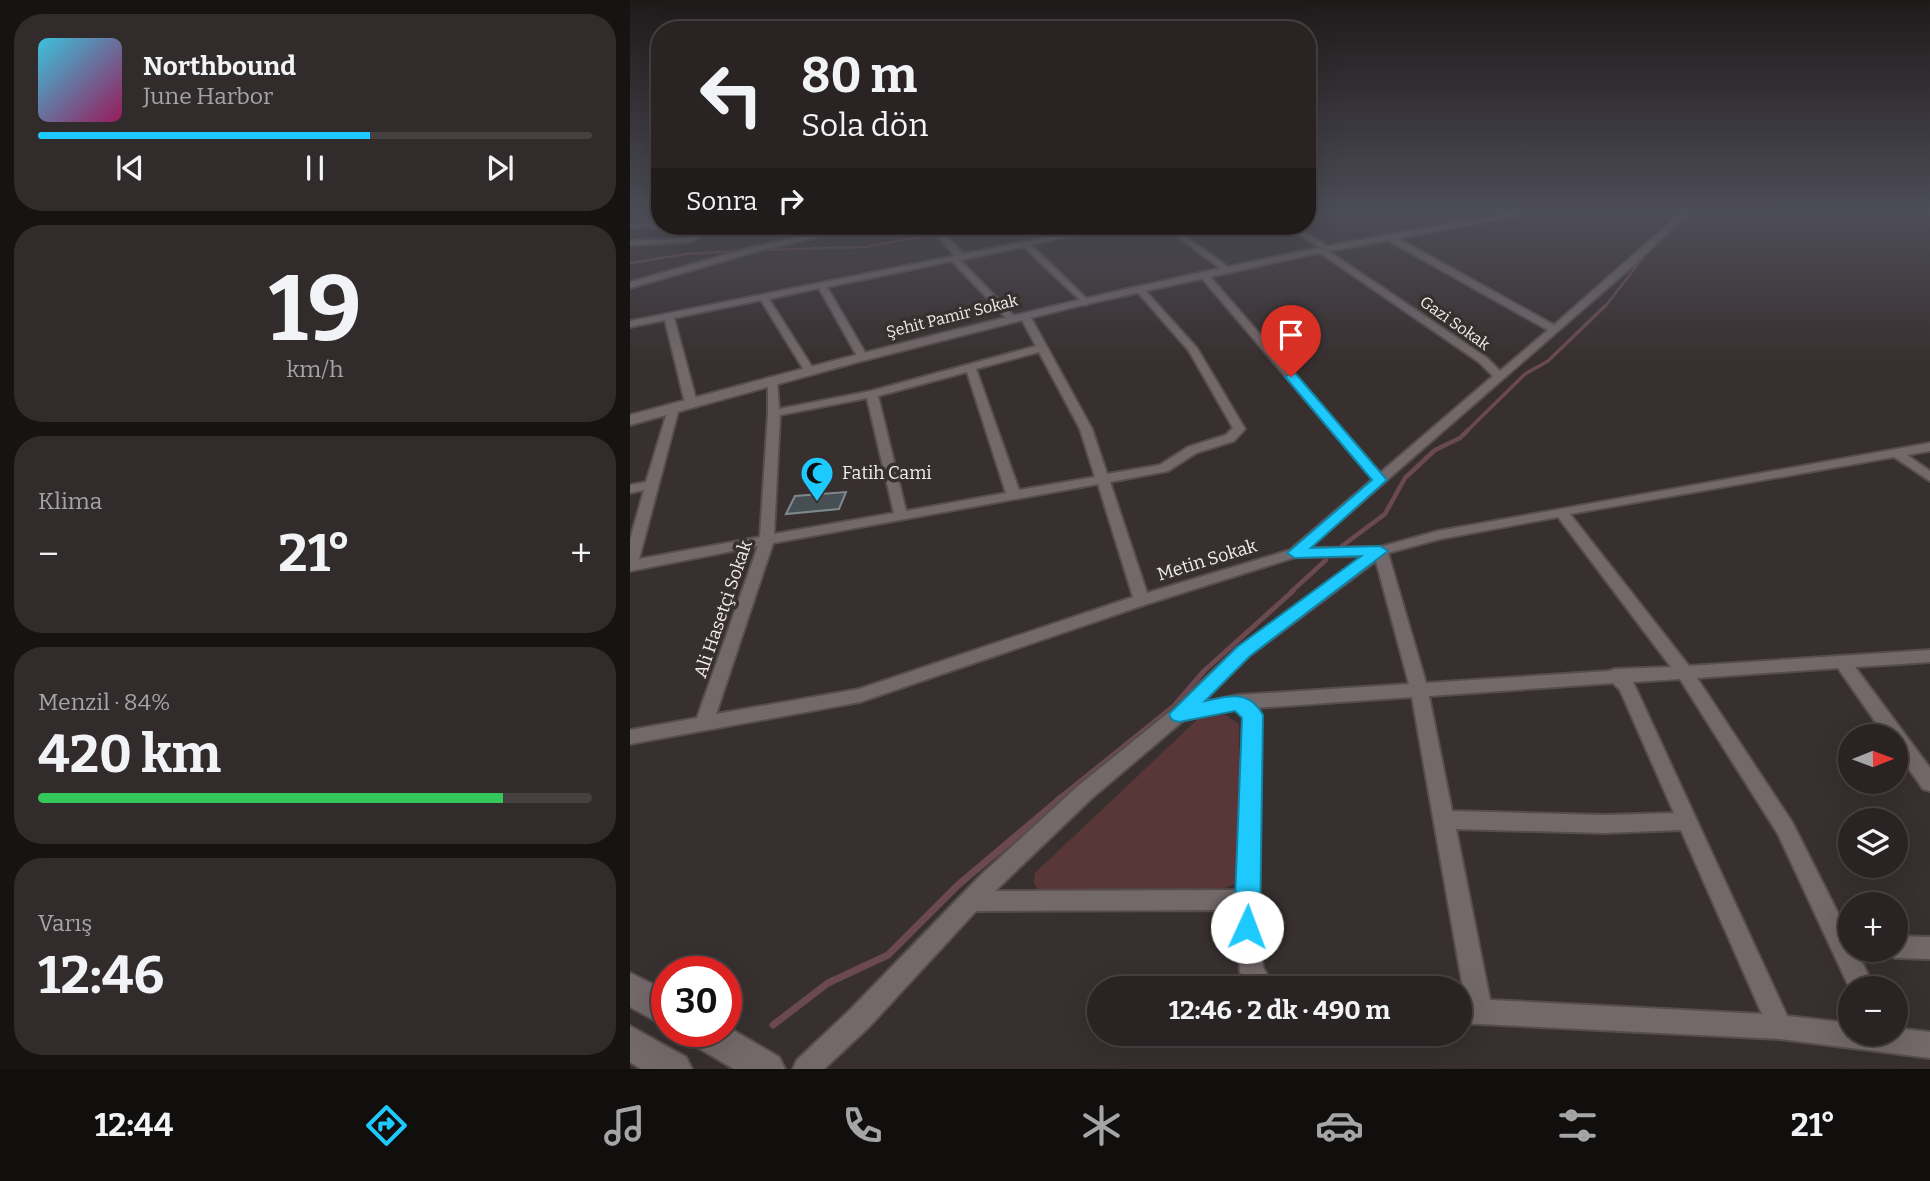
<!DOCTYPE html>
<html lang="tr">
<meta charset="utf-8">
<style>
:root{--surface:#2a2323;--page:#322b2b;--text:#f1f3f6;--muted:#a5a4a6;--line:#464041;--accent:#1ec9fd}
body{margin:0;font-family:Bitter,serif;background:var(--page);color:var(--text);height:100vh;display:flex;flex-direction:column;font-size:26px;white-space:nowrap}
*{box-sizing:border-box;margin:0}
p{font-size:23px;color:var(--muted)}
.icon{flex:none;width:38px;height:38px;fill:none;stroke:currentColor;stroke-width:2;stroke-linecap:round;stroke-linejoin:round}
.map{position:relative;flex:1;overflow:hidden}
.details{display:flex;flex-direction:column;gap:14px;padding:14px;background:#171313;width:630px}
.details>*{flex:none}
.top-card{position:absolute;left:21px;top:21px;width:665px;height:214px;border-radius:28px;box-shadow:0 7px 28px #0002,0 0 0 2px var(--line);background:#2a2323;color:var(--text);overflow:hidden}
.needle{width:46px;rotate:89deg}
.buttons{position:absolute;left:1208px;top:724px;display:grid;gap:14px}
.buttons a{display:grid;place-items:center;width:70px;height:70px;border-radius:50%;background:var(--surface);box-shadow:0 7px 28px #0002,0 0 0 2px var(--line);font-size:35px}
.speed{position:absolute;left:21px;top:956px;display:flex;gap:14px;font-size:35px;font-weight:700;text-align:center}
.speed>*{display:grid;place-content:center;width:91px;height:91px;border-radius:50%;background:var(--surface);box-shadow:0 7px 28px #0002,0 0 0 2px var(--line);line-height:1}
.speed .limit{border:10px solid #d22;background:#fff;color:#111}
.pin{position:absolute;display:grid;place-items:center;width:60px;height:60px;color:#fff;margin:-72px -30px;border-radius:50% 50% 50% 0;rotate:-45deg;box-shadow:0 0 7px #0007}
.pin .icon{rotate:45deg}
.me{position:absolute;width:77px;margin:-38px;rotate:2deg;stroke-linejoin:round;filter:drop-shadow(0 0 5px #0008)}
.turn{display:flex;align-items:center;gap:24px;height:147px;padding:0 35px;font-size:32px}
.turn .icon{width:91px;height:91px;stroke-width:2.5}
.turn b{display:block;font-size:49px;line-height:60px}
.then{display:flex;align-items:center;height:66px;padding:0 35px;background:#0003;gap:14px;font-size:26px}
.big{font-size:52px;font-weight:700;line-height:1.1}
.details .tile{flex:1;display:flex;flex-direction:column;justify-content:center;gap:10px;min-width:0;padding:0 24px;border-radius:28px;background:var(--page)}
.details .dial{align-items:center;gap:0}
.dial b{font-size:91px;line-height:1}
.song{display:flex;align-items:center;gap:21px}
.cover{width:84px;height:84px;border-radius:10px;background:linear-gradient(135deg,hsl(190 70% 55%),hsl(330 70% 35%))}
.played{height:7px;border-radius:4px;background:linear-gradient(90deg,var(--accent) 60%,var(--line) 60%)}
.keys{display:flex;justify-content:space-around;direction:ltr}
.heat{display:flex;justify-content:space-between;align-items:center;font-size:38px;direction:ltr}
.charge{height:10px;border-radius:5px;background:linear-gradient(90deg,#34c759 84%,var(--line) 0)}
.trip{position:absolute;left:457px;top:976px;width:385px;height:70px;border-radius:35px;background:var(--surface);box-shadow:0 7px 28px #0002,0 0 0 2px var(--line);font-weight:700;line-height:70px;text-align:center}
.tabs{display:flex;height:112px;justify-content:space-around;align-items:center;background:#110e0e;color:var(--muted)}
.tabs .icon{width:49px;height:49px}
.tabs .on{color:var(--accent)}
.tabs b{font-size:32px;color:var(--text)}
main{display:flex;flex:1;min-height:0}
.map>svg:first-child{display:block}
.green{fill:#593739}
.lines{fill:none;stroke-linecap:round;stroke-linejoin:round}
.stream-far4{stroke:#6a4a50;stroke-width:2.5}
.stream-far3{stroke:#6a4a50;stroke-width:3.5}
.stream-far2{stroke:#6a4a50;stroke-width:4.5}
.stream-far1{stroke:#6a4a50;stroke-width:5}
.stream{stroke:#6a4a50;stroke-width:7}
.building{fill:#465054;stroke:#7f898d;stroke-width:2}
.street-casing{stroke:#564e4e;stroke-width:4}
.secondary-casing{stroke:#564e4e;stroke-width:4}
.street{fill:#74696a;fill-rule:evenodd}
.secondary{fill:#74696a;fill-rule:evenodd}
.route{fill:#1ec9fd;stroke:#1483a4;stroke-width:2}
.labels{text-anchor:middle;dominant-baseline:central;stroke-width:7;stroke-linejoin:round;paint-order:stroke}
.far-street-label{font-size:16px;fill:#f2ecec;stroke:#382f2f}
.poi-label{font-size:18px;fill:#f2ecec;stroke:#382f2f;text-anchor:start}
.street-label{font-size:18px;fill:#f2ecec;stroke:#382f2f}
</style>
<main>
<section class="details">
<div class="tile">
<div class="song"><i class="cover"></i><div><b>Northbound</b><p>June Harbor</p></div></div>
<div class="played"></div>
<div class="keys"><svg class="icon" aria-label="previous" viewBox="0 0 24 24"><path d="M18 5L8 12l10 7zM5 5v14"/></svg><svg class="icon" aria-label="pause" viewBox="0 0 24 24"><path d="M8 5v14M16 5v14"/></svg><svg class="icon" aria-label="next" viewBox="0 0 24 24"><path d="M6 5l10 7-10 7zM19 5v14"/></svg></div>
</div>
<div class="tile dial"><b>19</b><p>km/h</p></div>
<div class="tile"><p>Klima</p>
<div class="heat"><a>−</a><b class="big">21°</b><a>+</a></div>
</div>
<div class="tile"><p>Menzil · 84%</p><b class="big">420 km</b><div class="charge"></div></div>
<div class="tile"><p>Varış</p><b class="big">12:46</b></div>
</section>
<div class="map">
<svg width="1300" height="1069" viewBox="0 0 1300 1069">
<rect width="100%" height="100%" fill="#382f2f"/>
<!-- green -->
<path class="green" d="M 581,715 L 596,715 L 609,724 L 609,868 L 605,884 L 595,888 L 409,891 L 404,883 L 405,873 L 569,718 Z"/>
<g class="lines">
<!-- stream-far4 -->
<path class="stream-far4" d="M 1040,229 L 1065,212
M 324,233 L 342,226
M 134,250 L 236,247 L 289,237
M 0,263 L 56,254 L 107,251
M 974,308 L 1019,250"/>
<!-- stream-far3 -->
<path class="stream-far3" d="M 836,432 L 895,374 L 918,361 L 975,306"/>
<!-- stream-far2 -->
<path class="stream-far2" d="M 712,546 L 755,514 L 775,478 L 805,450 L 830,438 L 838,430
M 661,592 L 696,560"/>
<!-- stream-far1 -->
<path class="stream-far1" d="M 427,800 L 544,706 L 574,671 L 663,591"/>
<!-- stream -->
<path class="stream" d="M 143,1025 L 198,983 L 258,955 L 328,885 L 430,799"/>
</g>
<!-- building -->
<path class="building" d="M 216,492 L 209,509 L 156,514 L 165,496 Z"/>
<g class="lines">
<defs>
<path id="street" d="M 1052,212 L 1060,212 L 1005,264 L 679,548 L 750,547 L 808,531 L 1300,443 L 1300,451 L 1277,455 L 1300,471 L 1300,481 L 1264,457 L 940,514 L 1059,666 L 1300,650 L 1300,662 L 1225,667 L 1300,768 L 1300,791 L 1293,789 L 1265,749 L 1265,737 L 1256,737 L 1208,668 L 1067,678 L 1162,822 L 1220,937 L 1220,950 L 1226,950 L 1245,989 L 1220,989 L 1148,834 L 1050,679 L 1003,682 L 1157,1016 L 1220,1023 L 1220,1034 L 1265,1034 L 1265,1028 L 1300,1032 L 1300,1058 L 1150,1039 L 830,1023 L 830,999 L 835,999 L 782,697 L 625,708 L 631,715 L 628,927 L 633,968 L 646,989 L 620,989 L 610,972 L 606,910 L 346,911 L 239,1027 L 194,1069 L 163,1069 L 167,1060 L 221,1009 L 351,875 L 448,786 L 543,709 L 607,648 L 734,556 L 666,557 L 517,604 L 230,702 L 0,744 L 0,730 L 67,718 L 128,546 L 0,571 L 0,540 L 14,490 L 0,493 L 0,485 L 16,482 L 39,406 L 47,406 L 49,408 L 9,559 L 130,537 L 138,413 L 138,378 L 142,377 L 147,380 L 149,409 L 241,391 L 406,346 L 390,316 L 395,313 L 400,316 L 462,429 L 477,474 L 530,465 L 558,447 L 596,435 L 603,428 L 559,351 L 505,289 L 512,287 L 567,348 L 615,429 L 604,441 L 566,453 L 538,471 L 480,482 L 517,593 L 660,550 L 743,479 L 570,276 L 570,272 L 576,272 L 750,473 L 863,376 L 849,362 L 689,252 L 690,248 L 657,226 L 665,226 L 699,247 L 698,251 L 857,358 L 870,371 L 918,330 L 756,239 L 756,235 L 762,235 L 924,325 ZM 409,352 L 450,429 L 465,477 L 389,490 L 346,369 ZM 337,372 L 376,493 L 276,511 L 248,396 ZM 237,398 L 264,513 L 144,534 L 150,415 ZM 468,484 L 503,597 L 229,689 L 86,714 L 143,543 ZM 928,517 L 1041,667 L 985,669 L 979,671 L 796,683 L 758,553 L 810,539 ZM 746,561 L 779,684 L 608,695 L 572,703 L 619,656 ZM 983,683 L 990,690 L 1044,813 L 975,815 L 822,811 L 799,696 ZM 605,709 L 613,717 L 607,890 L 365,891 L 462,798 L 554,720 ZM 826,829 L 975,833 L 1051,830 L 1132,1014 L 860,1000 Z
M 30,223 L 30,226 L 33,227 L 0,228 L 0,224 Z
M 77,226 L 85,226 L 63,242 L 0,245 L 0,241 L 61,238 Z
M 223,226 L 236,226 L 128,251 L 0,288 L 0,282 L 123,247 Z
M 295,226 C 312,226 322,242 333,254 L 474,226 L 488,226 L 401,245 L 458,300 L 458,304 L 455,305 L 394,247 L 330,260 L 385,317 L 387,319 L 382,322 L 379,321 L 322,261 L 197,287 L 237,356 L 232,359 L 227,356 L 189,288 L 139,299 L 184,370 L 179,373 L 174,370 L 131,300 L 44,318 L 67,403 L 61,406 L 55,403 L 35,320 L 0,327 L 0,321 L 325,256 L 306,235 Z
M 533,226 L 541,226 L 601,269 L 594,271 Z
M 1265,936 L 1300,937 L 1300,959 L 1265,958 L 1257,955 L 1255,950 L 1265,950 Z"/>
<path id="secondary" d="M 887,212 L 907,212 L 674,256 L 448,306 L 228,362 L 0,425 L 0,415 C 293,335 587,261 887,212 Z
M 0,973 L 37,991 L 37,1027 L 0,1007 Z
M 0,1026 L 56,1057 L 62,1069 L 11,1069 L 0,1062 Z
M 96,1026 L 149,1057 L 155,1069 L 104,1069 L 60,1043 L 55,1031 L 96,1031 Z"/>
</defs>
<!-- street casing -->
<use href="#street" class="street-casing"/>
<!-- secondary casing -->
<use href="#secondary" class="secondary-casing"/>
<!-- street -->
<use href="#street" class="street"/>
<!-- secondary -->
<use href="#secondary" class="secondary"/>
</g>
<!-- sky -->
<linearGradient id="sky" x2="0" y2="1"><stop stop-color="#1f1a1a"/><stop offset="0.59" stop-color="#4d4d58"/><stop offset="1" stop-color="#4d4d58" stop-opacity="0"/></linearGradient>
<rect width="1300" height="361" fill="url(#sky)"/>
<!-- route -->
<path class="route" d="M 661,373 L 666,374 L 757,480 L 681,548 L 750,546 L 758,551 L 620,656 L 575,701 C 599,696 619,689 633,715 L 630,927 L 626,936 L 617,940 L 608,936 L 604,927 L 612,718 L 605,711 L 549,722 L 542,720 L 539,714 L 607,647 L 731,556 L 665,558 L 657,553 L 742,480 L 657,379 L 655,377 Z"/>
<!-- icons -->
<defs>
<symbol id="mosque-pin" viewBox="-11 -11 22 30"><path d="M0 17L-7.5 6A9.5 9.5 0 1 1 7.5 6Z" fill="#1ec9fd" stroke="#382f2f"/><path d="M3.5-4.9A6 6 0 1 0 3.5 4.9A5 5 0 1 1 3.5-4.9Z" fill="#111"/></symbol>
</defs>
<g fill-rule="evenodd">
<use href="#mosque-pin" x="168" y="454" width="38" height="52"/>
</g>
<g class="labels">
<!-- far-street labels -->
<g class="far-street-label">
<text transform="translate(322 316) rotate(-14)">Şehit Pamir Sokak</text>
<text transform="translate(825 323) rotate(35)">Gazi Sokak</text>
</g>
<!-- poi labels -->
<g class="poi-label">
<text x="212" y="473">Fatih Cami</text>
</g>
<!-- street labels -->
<g class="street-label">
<text transform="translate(577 560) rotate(-17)">Metin Sokak</text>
<text transform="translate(93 609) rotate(-71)">Ali Hasetçi Sokak</text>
</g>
</g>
</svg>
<div class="buttons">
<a><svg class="needle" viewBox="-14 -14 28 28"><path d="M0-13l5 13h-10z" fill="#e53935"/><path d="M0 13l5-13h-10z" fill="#a5a4a6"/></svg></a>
<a><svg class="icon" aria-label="layers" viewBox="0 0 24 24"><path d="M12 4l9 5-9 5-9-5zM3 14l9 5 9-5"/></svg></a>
<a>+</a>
<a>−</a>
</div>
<div class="speed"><div class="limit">30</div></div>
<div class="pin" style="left:661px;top:377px;background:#d93025"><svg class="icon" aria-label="arrive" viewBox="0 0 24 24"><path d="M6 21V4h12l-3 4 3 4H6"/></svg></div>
<svg class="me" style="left:617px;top:927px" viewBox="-20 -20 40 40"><circle r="19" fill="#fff"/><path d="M0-13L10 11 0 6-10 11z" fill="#1ec9fd"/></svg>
<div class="trip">12:46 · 2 dk · 490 m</div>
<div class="top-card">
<div class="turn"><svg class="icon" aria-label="left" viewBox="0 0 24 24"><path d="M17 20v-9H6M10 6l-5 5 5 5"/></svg><div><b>80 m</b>Sola dön</div></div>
<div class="then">Sonra<svg class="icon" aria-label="right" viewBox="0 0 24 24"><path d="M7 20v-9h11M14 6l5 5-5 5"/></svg></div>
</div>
</div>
</main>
<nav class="tabs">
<b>12:44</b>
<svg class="icon on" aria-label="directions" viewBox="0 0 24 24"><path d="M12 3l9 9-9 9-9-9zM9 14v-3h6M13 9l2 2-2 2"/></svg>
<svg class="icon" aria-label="music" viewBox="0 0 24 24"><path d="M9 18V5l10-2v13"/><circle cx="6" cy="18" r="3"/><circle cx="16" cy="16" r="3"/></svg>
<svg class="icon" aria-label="phone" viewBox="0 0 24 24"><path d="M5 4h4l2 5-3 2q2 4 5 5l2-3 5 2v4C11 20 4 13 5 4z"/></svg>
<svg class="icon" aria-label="climate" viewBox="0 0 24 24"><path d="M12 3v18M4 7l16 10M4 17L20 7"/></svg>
<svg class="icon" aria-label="car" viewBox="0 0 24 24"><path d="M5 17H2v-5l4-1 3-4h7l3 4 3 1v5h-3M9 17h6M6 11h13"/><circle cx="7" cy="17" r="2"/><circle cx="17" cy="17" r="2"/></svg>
<svg class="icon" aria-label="filters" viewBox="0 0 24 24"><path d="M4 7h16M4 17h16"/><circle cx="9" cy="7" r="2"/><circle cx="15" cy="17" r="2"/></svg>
<b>21°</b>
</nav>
